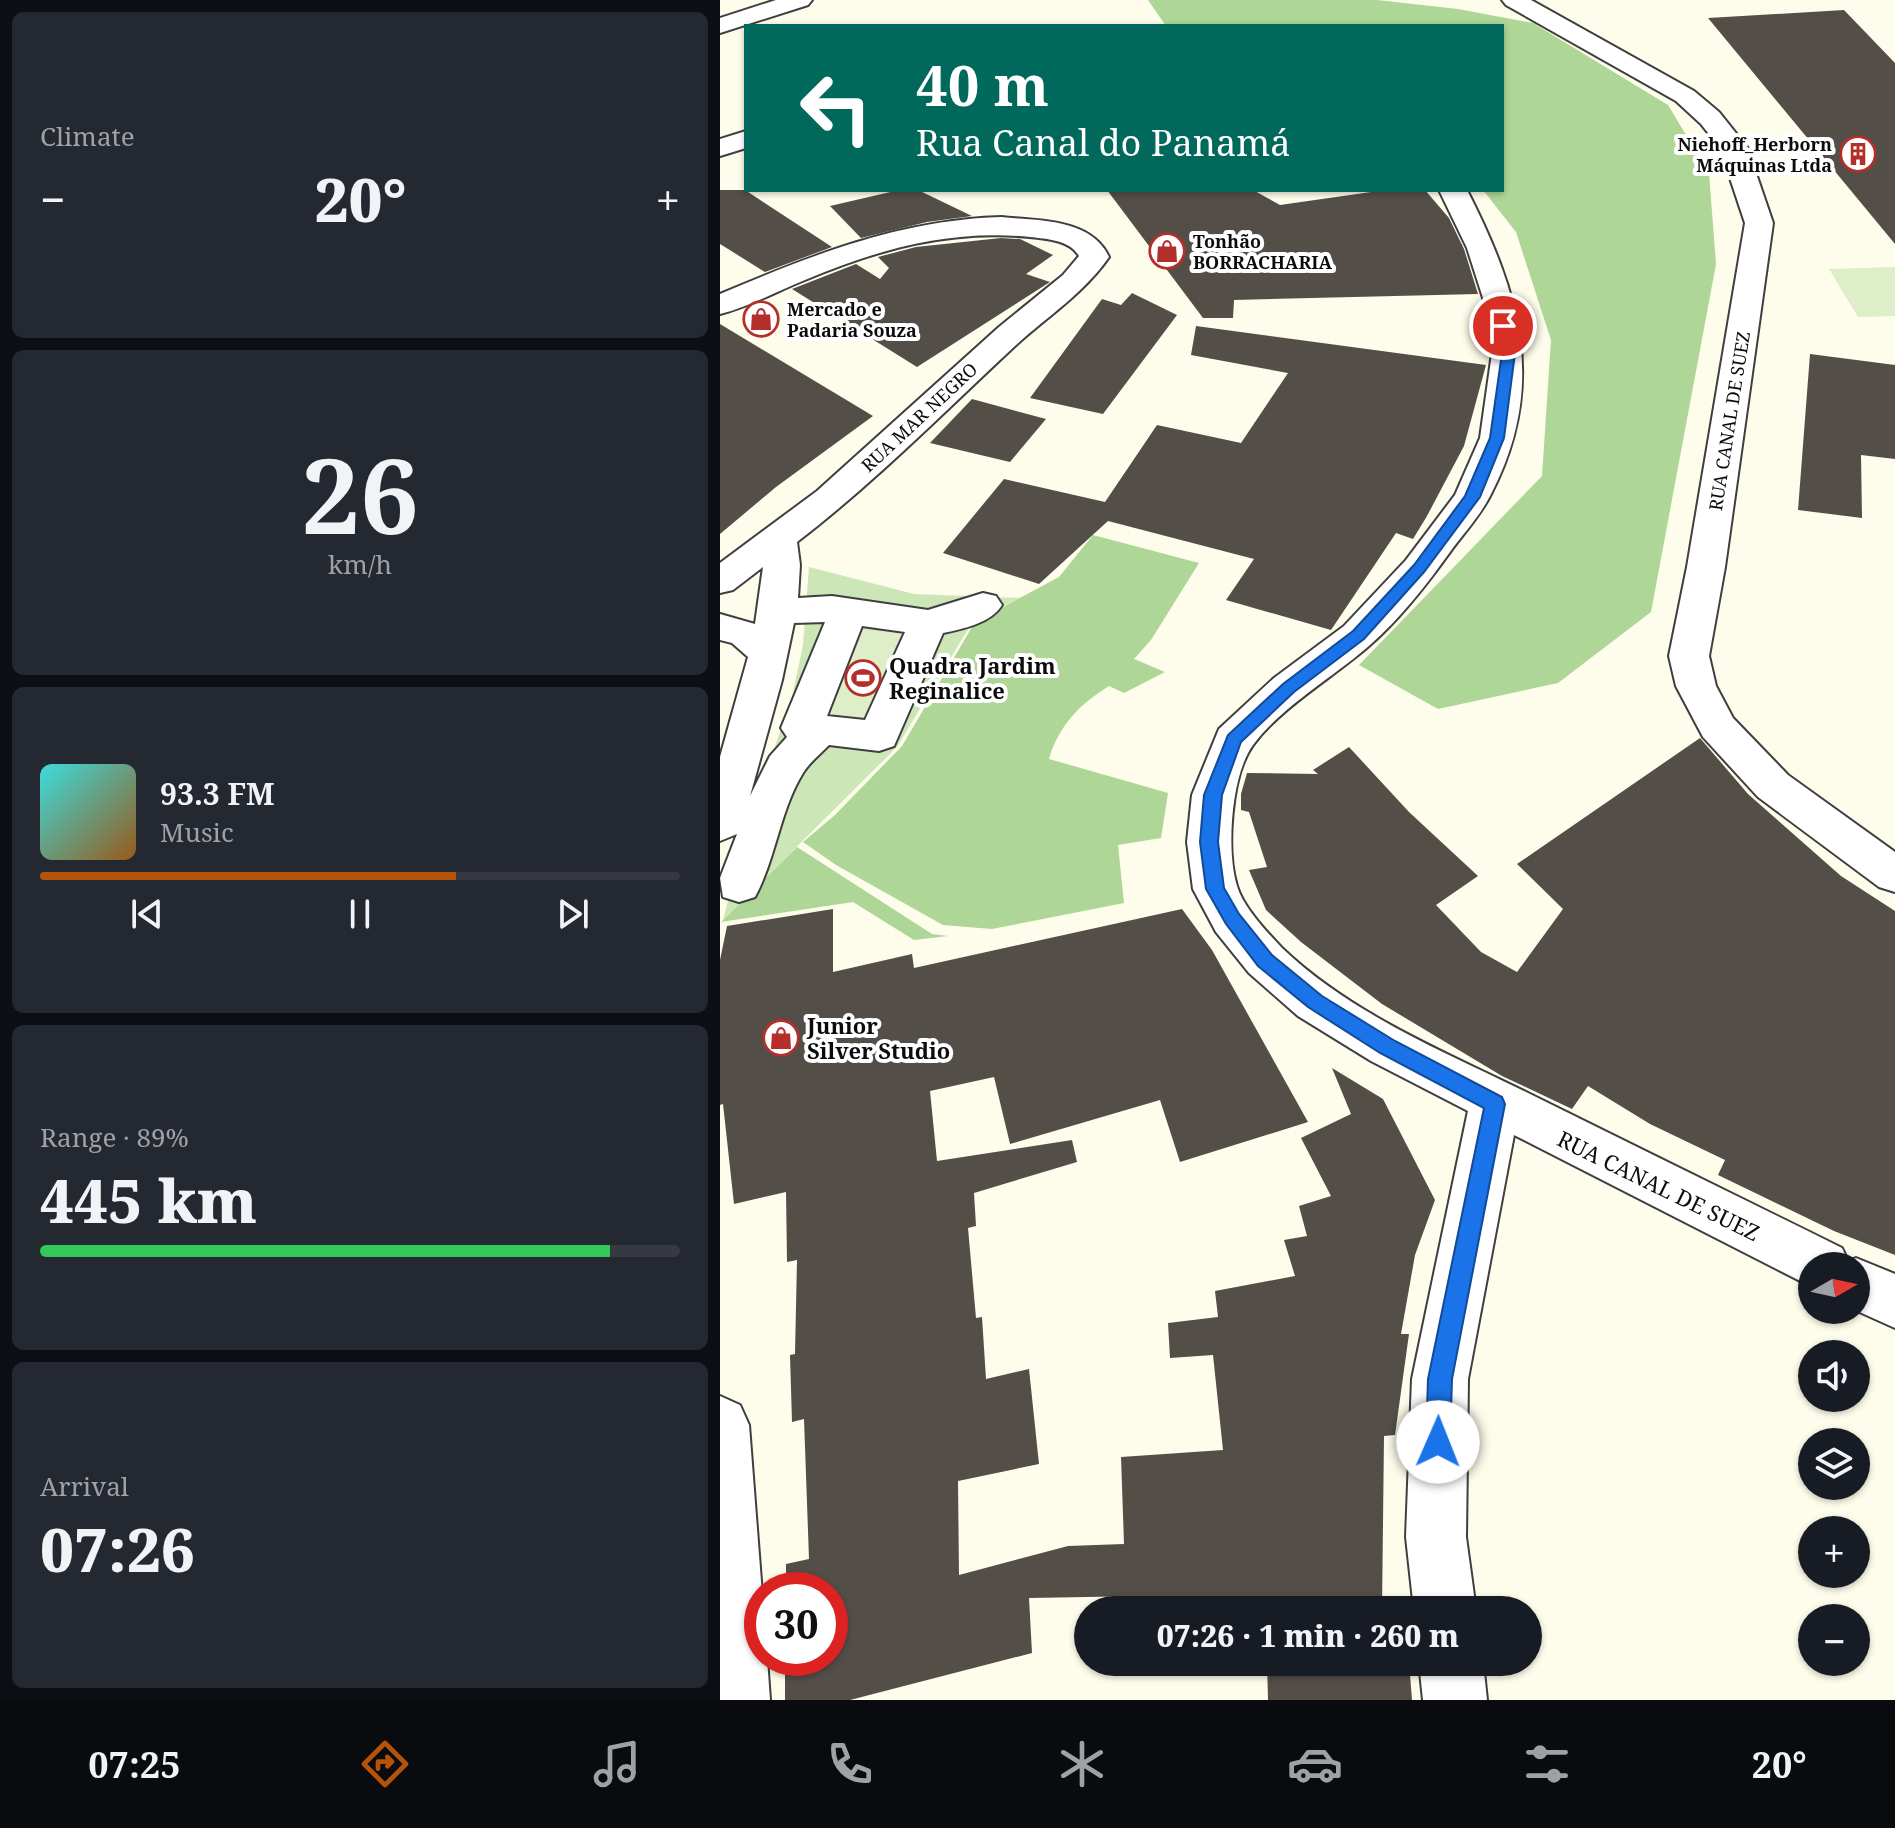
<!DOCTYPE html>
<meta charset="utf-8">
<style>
:root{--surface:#171b24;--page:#242831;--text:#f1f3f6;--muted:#9ea1a6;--line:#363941;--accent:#b45309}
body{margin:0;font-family:"Noto Serif",serif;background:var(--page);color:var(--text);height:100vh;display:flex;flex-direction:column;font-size:30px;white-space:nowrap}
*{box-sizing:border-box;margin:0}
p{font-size:26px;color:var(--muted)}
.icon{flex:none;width:44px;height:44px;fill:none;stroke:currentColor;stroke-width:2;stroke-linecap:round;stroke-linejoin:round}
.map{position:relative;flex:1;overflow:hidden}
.details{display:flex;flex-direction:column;gap:12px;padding:12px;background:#0d0f14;width:720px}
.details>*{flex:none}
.guide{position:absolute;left:24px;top:24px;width:760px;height:168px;border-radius:0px;box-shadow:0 2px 6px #0004;background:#00695c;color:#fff;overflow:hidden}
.needle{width:52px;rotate:81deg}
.buttons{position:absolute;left:1078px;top:1252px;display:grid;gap:16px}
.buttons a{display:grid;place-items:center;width:72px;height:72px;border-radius:50%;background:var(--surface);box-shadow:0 2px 6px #0004;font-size:40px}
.speed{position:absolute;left:24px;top:1572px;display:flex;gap:16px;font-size:40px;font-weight:700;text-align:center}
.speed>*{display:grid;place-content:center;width:104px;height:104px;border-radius:50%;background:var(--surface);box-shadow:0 2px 6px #0004;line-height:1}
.speed .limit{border:12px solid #d22;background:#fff;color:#111}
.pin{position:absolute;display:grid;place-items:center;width:68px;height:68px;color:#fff;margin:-34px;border:4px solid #fff;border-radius:50%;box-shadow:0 2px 8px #0007}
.me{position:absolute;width:88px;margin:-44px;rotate:1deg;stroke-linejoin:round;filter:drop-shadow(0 0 6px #0008)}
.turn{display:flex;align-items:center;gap:28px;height:168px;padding:0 40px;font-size:36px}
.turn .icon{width:104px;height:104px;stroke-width:2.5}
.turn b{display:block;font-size:56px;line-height:68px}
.big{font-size:60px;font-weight:800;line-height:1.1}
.details .card{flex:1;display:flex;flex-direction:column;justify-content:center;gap:12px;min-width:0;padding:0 28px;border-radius:12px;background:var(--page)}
.details .dial{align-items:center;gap:0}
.dial b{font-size:104px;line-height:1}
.song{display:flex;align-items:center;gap:24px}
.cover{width:96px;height:96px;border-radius:12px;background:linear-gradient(135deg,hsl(180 70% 55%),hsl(30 70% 35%))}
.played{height:8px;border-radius:4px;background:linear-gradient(90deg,var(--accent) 65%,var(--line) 65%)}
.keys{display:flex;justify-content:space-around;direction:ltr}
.heat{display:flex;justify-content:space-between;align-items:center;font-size:44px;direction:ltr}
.charge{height:12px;border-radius:6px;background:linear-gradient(90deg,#34c759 89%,var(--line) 0)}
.trip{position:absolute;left:354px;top:1596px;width:468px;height:80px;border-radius:40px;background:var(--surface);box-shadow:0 2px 6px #0004;font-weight:800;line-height:80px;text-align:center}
.tab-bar{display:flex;height:128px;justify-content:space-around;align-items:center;background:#090b0e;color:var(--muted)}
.tab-bar .icon{width:56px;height:56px}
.tab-bar .on{color:var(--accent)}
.tab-bar b{font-size:36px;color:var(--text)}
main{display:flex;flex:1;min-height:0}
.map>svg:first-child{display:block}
.green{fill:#cce6b7}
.forest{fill:#aed697}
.pitch{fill:#deeec8}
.building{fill:#544e49}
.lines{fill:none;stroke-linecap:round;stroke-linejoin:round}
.street-casing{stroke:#3f3f3f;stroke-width:4}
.street{fill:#fff;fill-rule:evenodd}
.route{fill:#1a73e8;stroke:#114b97;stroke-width:2}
.labels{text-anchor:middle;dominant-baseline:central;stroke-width:8;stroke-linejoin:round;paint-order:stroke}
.far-poi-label{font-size:18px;font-weight:bold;fill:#0c0c0c;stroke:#fff;text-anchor:start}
.far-street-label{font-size:18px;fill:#0c0c0c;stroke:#fff}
.poi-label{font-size:22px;font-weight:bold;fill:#0c0c0c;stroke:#fff;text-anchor:start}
.street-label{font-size:22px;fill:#0c0c0c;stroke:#fff}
</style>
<main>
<section class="details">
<div class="card"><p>Climate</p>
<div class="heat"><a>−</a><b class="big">20°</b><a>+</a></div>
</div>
<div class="card dial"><b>26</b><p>km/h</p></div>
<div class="card">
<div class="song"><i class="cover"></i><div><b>93.3 FM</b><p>Music</p></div></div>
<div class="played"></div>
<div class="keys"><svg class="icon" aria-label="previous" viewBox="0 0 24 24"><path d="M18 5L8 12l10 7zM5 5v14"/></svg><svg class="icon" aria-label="pause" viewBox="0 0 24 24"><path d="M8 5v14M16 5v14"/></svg><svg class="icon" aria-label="next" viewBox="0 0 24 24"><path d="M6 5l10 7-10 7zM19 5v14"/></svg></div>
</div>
<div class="card"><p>Range · 89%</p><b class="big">445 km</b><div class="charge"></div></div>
<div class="card"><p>Arrival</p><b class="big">07:26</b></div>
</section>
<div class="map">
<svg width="1175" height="1700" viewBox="0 0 1175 1700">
<rect width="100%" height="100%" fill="#fefceb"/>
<!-- green -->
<path class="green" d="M 89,567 L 194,594 L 300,598 L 253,621 L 177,747 L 3,920 L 28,825 L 72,697 L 83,645 Z"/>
<!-- forest -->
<path class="forest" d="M 428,0 L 657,0 L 738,9 L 813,23 L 948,105 L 989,173 L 996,264 L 931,612 L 838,683 L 718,709 L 639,665 L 822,476 L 831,340 L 796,232 L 763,190 L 782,190 L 782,26 L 446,26 Z
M 373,535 L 479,563 L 431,640 L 414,659 L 445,672 L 404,693 L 389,686 C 360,704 339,725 329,759 L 448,793 L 441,838 L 398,845 L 404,903 L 272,929 L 223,925 L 116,865 L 83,842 L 115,815 L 182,746 L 255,622 L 339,577 Z
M 77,847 L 212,934 L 228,936 L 194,940 L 133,902 L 1,922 Z"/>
<!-- pitch -->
<path class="pitch" d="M 1175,267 L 1175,316 L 1138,317 L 1109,269 Z
M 128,628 L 199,634 L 158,726 L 87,722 Z"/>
<!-- building -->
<path class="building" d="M 1124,10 L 1175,63 L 1175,244 L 988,18 Z
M 0,190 L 25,190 L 112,247 L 45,272 L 0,244 Z
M 179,190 L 198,190 L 252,216 L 207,222 L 141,238 L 110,206 Z
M 387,190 L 533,190 L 560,205 L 665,190 L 705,190 L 729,218 L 744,249 L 758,294 L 514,300 L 513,318 L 483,318 Z
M 281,238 L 300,239 L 333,255 L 306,274 L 330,282 L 197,367 L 72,289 L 136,264 L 160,279 L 169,268 L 158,257 L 196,247 Z
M 412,293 L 457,315 L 383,414 L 310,398 L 382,299 L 401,305 Z
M 0,324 L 153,416 L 56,487 L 0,534 Z
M 476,326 L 766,365 L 744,446 L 707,516 L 693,539 L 676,533 L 611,630 L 506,600 L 534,559 L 388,521 L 319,584 L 223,553 L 284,479 L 385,502 L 437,425 L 521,443 L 568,373 L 471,355 Z
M 1090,354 L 1175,365 L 1175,459 L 1141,455 L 1142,518 L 1078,510 Z
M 252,399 L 326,419 L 290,462 L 210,443 Z
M 980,738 L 1028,794 L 1121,876 L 1175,911 L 1175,1255 L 1114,1231 L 998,1175 L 1005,1160 L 930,1124 L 868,1086 L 852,1109 L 782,1076 L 662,1004 L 581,942 L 546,910 L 529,870 L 547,867 L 529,812 L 521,810 L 521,794 L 527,773 L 598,774 L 593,770 L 629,747 L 689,812 L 758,876 L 716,905 L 761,952 L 797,972 L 843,909 L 797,864 Z
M 113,909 L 113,972 L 192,954 L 194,968 L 462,909 L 492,950 L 588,1122 L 460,1162 L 440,1100 L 290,1144 L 274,1077 L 210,1091 L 217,1161 L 352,1140 L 357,1162 L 254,1193 L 256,1226 L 248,1228 L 256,1318 L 262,1317 L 266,1379 L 309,1369 L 319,1464 L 238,1481 L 239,1575 L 348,1546 L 404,1544 L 401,1457 L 503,1450 L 493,1355 L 450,1358 L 448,1323 L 498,1317 L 495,1291 L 575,1276 L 564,1240 L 587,1236 L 579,1206 L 611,1196 L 581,1138 L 631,1114 L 612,1068 L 663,1099 L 715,1200 L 695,1255 L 681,1334 L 689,1334 L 675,1435 L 664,1436 L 662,1610 L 424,1610 L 424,1596 L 309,1598 L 312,1653 L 130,1700 L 65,1700 L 65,1658 L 110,1658 L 110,1590 L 66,1590 L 66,1564 L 89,1559 L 84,1419 L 72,1422 L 70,1355 L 75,1354 L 77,1260 L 67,1262 L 66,1192 L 14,1204 L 3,1104 L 0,1105 L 0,960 L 7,926 Z
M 547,1662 L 689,1662 L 692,1700 L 548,1700 Z"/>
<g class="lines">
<defs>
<path id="street" d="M 56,0 L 92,0 L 88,5 L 0,33 L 0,18 Z
M 782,0 L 811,0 L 974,91 L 999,112 L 1027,147 L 1053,223 L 1005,567 L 989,656 L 996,686 L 1013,718 L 1068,775 L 1175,852 L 1175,892 L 1159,887 L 1038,797 L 983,737 L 956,686 L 949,656 L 967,567 L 1025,223 L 1000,148 L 981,124 L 956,101 L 786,5 Z
M 26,131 L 26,148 L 0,156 L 0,139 Z
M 719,190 L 747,190 C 800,294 828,386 770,496 C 760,516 743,534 730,552 C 707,584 680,619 650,645 C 615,676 561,707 533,745 C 511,775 506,850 517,886 C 523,907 547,932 562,948 C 630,1013 722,1051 806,1092 C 911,1144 1017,1196 1122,1248 L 1128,1261 L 1136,1258 L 1175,1274 L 1175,1328 L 1135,1310 L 1136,1266 L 1092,1266 L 1092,1287 L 794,1135 L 748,1379 L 746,1537 L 756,1610 L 694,1610 L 686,1537 L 692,1379 L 748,1111 L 651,1061 L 578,1016 L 529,973 L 496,932 L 473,889 L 467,842 L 472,795 L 499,729 L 554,678 L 624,626 L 686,560 L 735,495 L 760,438 L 772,353 L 763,298 L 747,248 Z
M 281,217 C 318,221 371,218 389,257 C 364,293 328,316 296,345 C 224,412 155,482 77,542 L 80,565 L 78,598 L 112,596 L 208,610 L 263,593 L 276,596 L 282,605 C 271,623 243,629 223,633 L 174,746 L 159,751 L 109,745 C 100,754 89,763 83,773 C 60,810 56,858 35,897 L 19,902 L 3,897 L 0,878 L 17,834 L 0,841 L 0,757 L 28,657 L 12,643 L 0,640 L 0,614 L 35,624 L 43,567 L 13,590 L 0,593 L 0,563 L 97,491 L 279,327 L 343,275 L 359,256 C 350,240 327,239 310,237 C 231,229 158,249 85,280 C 57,291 29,307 0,314 L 0,294 C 92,255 180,220 281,217 ZM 105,622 L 61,728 L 67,737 L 50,756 L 30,796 L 62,680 L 74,623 ZM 142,626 L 185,632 L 145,720 L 107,716 Z
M 0,1396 L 20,1405 L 29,1425 L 42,1594 L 42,1658 L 47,1658 L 50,1700 L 0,1700 Z
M 699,1662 L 763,1662 L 767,1700 L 703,1700 Z"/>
</defs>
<!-- street casing -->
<use href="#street" class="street-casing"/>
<!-- street -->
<use href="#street" class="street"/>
</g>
<!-- route -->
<path class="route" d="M 783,322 L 790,326 L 795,353 L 784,438 L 760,497 L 704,572 L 644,639 L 574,692 L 521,742 L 502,795 L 498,842 L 504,888 L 519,914 L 552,955 L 602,996 L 675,1041 L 782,1097 L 785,1104 L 732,1379 L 730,1442 L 727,1451 L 718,1454 L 710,1451 L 706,1442 L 708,1379 L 764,1108 L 660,1053 L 588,1007 L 538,966 L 506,924 L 486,889 L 480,842 L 484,795 L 508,735 L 563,684 L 633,631 L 694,565 L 745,496 L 770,438 L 782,353 L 777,326 Z"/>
<!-- icons -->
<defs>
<symbol id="building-ring" viewBox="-11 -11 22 22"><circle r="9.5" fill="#fff" stroke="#b52f2a" stroke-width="1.5"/><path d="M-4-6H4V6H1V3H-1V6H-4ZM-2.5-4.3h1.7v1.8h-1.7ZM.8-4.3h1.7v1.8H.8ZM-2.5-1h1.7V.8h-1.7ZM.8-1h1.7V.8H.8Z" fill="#b52f2a"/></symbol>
<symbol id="shop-ring" viewBox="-11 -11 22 22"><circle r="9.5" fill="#fff" stroke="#b52f2a" stroke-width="1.5"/><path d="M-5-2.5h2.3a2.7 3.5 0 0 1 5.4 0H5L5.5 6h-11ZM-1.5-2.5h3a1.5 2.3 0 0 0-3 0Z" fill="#b52f2a"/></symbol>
<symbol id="stadium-ring" viewBox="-11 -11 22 22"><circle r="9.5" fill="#fff" stroke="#b52f2a" stroke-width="1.5"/><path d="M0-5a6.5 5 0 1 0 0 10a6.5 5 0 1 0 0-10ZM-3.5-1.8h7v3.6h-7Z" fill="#b52f2a"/></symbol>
</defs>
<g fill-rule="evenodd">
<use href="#building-ring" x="1118" y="134" width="40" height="40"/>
<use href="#shop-ring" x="427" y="231" width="40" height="40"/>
<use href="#shop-ring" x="21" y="299" width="40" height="40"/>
<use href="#stadium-ring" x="123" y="658" width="40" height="40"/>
<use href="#shop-ring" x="41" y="1018" width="40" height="40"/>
</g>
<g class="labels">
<!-- far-poi labels -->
<g class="far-poi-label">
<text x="1112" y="144" text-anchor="end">Niehoff_Herborn<tspan x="1112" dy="21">Máquinas Ltda</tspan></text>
<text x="473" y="241">Tonhão<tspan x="473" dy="21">BORRACHARIA</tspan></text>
<text x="67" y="309">Mercado e<tspan x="67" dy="21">Padaria Souza</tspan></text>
</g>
<!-- far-street labels -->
<g class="far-street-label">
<text transform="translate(199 417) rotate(-43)">RUA MAR NEGRO</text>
<text transform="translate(1009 421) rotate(-81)">RUA CANAL DE SUEZ</text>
</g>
<!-- poi labels -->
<g class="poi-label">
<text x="169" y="665">Quadra Jardim<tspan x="169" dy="25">Reginalice</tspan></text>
<text x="87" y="1025">Junior<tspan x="87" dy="25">Silver Studio</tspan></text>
</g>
<!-- street labels -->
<g class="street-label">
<text transform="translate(939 1185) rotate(26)">RUA CANAL DE SUEZ</text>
</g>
</g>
</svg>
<div class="buttons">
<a><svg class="needle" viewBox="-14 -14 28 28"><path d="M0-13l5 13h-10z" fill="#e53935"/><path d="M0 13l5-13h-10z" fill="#9ea1a6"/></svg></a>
<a><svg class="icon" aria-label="sound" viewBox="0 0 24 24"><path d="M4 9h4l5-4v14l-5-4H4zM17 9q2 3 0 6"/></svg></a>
<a><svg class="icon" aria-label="layers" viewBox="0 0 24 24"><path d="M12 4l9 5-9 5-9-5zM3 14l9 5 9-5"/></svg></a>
<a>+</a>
<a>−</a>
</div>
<div class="speed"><div class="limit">30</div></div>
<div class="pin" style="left:783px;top:326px;background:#d93025"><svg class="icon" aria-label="arrive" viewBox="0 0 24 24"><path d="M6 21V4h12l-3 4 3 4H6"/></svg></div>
<svg class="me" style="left:718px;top:1442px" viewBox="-20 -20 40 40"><circle r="19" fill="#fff"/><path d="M0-13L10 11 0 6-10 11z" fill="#1a73e8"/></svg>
<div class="trip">07:26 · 1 min · 260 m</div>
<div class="guide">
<div class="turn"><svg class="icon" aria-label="left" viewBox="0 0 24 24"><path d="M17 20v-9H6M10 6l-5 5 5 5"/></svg><div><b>40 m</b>Rua Canal do Panamá</div></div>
</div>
</div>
</main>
<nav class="tab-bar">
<b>07:25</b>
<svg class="icon on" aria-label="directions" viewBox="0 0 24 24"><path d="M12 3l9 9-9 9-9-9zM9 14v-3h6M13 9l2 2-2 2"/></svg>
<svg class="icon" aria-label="music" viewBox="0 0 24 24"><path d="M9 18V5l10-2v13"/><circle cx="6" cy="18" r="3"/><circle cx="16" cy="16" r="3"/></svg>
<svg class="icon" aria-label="phone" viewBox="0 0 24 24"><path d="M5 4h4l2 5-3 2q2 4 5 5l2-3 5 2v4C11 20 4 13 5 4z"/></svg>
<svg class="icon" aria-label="climate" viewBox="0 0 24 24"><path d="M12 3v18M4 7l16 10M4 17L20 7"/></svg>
<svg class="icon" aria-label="car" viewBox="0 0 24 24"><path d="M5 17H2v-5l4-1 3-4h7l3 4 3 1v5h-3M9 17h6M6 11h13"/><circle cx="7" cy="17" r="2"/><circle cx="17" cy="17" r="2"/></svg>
<svg class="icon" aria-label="filters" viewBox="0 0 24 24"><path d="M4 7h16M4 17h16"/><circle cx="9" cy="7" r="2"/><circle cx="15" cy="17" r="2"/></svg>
<b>20°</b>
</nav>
